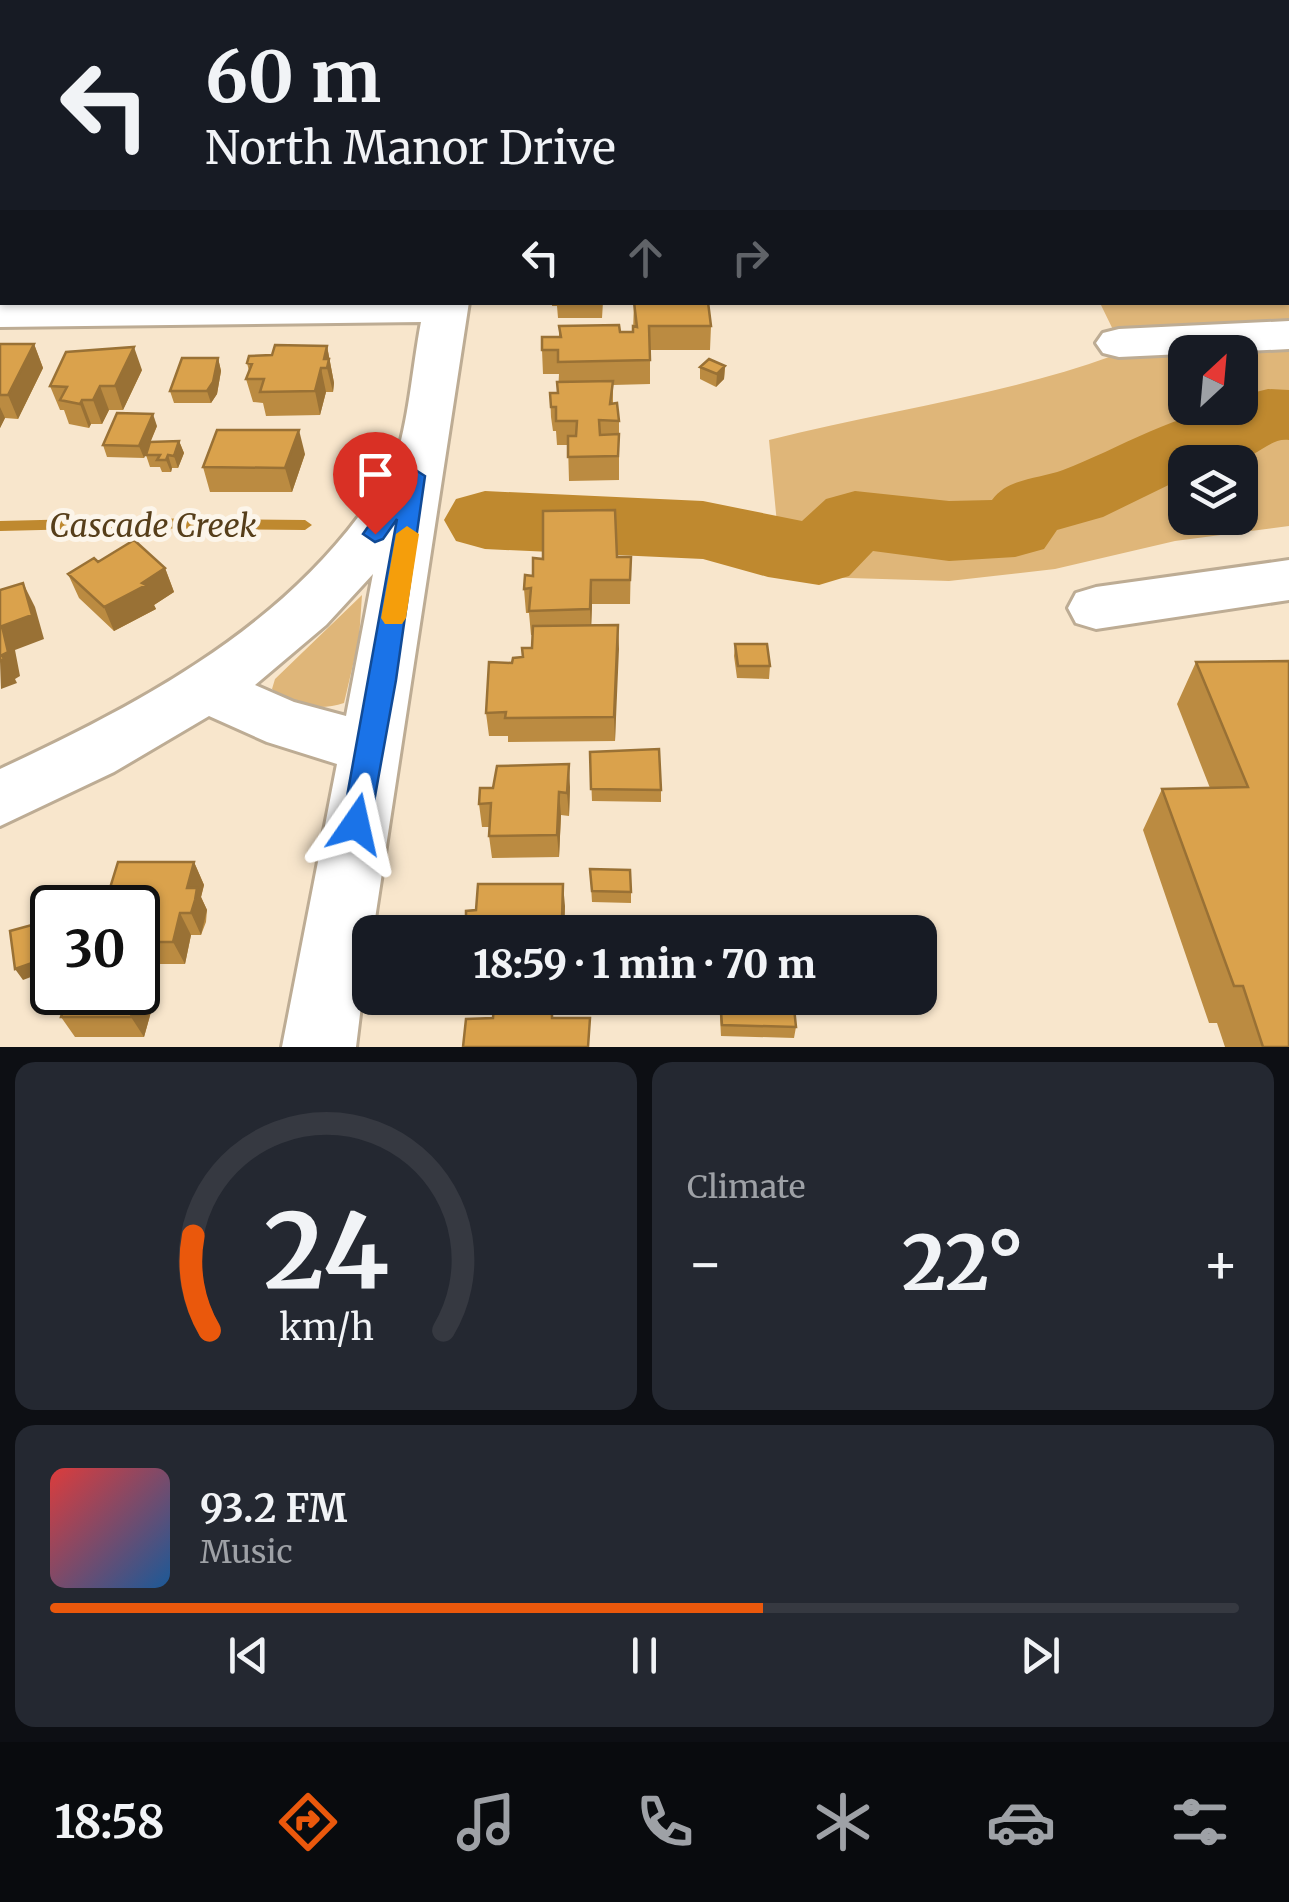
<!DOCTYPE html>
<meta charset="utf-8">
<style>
:root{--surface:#171b24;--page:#242831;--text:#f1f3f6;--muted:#9ea1a6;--line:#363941;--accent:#ea580c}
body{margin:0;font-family:Merriweather,serif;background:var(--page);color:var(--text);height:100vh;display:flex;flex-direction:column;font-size:38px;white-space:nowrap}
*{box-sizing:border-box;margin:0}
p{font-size:32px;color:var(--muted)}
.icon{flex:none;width:55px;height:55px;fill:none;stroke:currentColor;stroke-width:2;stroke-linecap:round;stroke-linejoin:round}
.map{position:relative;height:1047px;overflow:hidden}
.sheet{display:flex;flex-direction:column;gap:15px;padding:15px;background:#0d0f14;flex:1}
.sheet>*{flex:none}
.top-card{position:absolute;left:0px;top:0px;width:1290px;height:305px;box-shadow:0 2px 8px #0004;background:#171b24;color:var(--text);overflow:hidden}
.needle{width:65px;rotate:26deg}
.controls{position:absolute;left:1168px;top:335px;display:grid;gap:20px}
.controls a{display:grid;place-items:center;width:90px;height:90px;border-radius:20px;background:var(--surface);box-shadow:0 2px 8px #0004;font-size:50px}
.speed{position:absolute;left:30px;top:885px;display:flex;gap:20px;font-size:50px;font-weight:700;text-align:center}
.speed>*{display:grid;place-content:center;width:130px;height:130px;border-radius:50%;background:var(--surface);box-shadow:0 2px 8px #0004;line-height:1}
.speed .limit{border:5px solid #111;border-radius:15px;background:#fff;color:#111}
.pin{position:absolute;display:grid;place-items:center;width:85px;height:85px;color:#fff;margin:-102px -42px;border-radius:50% 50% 50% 0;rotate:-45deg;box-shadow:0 0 10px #0007}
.pin .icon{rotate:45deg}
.me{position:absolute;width:110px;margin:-55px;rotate:11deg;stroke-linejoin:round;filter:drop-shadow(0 0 8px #0008)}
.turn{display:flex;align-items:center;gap:35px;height:210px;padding:0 40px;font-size:45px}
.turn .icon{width:130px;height:130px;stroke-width:2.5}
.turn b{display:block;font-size:70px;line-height:85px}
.lanes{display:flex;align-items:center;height:95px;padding:0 40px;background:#0003;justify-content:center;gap:50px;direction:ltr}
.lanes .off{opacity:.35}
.big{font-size:75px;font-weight:800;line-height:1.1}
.sheet .tile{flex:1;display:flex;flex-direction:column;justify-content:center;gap:15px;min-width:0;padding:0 35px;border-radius:20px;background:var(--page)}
.sheet .dial{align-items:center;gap:0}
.dial svg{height:260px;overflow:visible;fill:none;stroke:var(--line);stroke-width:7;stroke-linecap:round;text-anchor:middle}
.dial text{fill:var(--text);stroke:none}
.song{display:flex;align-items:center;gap:30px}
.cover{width:120px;height:120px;border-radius:15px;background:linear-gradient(135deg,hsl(0 70% 55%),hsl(210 70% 35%))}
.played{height:10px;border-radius:5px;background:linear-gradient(90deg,var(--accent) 60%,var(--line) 60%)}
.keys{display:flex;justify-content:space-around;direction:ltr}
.heat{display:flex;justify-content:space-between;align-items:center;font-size:55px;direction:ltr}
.sheet .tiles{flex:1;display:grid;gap:15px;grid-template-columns:1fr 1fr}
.tile:last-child{grid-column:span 2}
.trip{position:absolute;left:352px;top:915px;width:585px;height:100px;border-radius:20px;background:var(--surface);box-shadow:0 2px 8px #0004;font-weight:800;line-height:100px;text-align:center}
.tab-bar{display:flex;height:160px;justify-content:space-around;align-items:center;background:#090b0e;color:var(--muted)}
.tab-bar .icon{width:70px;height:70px}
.tab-bar .current{color:var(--accent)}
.tab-bar b{font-size:45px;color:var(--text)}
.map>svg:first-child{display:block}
.green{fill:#dfb679;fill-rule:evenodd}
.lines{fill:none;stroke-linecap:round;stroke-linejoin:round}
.stream{fill:#bf892f;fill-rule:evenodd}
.river{fill:#bf892f;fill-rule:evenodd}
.minor-casing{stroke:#bdac94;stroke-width:6}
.secondary-casing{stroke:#bdac94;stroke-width:5}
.minor{fill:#fff;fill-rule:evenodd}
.secondary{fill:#fff;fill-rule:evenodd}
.wall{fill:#bb8b41}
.shaded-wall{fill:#997135}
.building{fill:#daa24c;stroke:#997135;stroke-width:2.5}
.route{fill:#1a73e8;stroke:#114b97;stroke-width:2.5}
.slow{fill:#f59e0b}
.labels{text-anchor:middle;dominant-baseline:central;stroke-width:10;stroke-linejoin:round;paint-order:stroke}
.water-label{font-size:32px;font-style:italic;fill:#563e1a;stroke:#fcf5ea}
</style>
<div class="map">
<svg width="1289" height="1047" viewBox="0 0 1289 1047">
<rect width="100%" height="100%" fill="#f8e6cc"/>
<!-- green -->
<path class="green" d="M 1289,171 L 1289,526 L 1175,541 L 1055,569 L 949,581 L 782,576 L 769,440 C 883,411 1002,396 1112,356 L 1119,342 L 1100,303 L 1288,302 ZM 1185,352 L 1240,352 L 1240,408 L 1185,408 ZM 1185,462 L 1240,462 L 1240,518 L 1185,518 Z
M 362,595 L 359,639 L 344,703 C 320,711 291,707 272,689 L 275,679 Z"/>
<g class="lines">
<!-- stream -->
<path class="stream" d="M 122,518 L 305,520 L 312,525 L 305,530 L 122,528 L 0,531 L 0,521 Z"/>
<!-- river -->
<path class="river" d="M 1268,389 L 1289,390 L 1289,440 C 1274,438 1265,449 1251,455 C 1230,464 1208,462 1185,462 L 1185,477 L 1103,517 L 1057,530 L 1044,549 L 1015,557 L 949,561 L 873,551 L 849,576 L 819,585 L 768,577 L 703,559 L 485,549 L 456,541 L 444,520 L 456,499 L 485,491 L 703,501 L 802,521 L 826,499 L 855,491 L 949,501 L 992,500 C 1008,478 1038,479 1063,470 C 1117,450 1182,408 1240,408 L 1240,396 Z"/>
<defs>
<path id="minor" d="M 510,0 L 542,0 L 542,2 L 510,2 Z
M 896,0 L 928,0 L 928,2 L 896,2 Z
M 0,301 L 469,302 L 373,932 L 370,932 L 356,1047 L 282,1047 L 337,764 L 267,742 L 209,716 L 114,772 L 0,826 L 0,769 C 133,707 269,636 359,516 C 370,501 388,483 394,465 C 409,421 412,369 421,322 L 0,327 ZM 373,574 L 346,716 L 294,702 L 255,685 L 326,625 Z
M 1289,321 L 1289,349 L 1119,357 L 1103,353 L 1096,343 L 1103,333 L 1119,329 Z
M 1289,560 L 1289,600 L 1096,629 L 1076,623 L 1068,608 L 1076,593 L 1096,587 Z"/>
<path id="secondary" d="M 1288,26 L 1289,26 L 1289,46 L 1288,46 Z
M 0,30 L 2,30 L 2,50 L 0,50 Z"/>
</defs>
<!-- minor casing -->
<use href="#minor" class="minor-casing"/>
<!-- secondary casing -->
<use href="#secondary" class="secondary-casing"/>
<!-- minor -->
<use href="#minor" class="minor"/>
<!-- secondary -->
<use href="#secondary" class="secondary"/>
</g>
<!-- wall -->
<path class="wall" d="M 121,0 L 171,0 L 170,2 L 121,2 Z
M 173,0 L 219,0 L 218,2 L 174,2 Z
M 350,0 L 410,0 L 409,2 L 350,2 Z
M 586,0 L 663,0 L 663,2 L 586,2 Z
M 683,0 L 723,0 L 723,2 L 683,2 Z
M 970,0 L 1068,0 L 1037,1 L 1037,2 L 970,2 Z
M 1109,0 L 1221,0 L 1221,2 L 1111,2 Z
M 0,69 L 2,69 L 2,167 L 0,167 Z
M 0,187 L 2,187 L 2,249 L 0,249 Z
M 552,302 L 603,302 L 602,318 L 558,318 L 557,306 L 552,306 Z
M 634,302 L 711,326 L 710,350 L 650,350 L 650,384 L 613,385 L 613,404 L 619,421 L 619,480 L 569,481 L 568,445 L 557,445 L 556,431 L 553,431 L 551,417 L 550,393 L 558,393 L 559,374 L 543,374 L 542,350 L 559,337 L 559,326 L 620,332 L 633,332 Z
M 0,344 L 34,344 L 43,368 L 18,419 L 5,418 L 0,428 Z
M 327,346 L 334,383 L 333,392 L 326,392 L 320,415 L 266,416 L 263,403 L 253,402 L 246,379 L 249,371 L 247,363 L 272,355 Z
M 218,358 L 221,371 L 217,394 L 211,403 L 174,403 L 170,391 Z
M 725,366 L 724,379 L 716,387 L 700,379 L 700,367 Z
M 142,370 L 123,410 L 109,410 L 102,424 L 91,424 L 89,428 L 69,424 L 64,410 L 60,410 L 50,386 Z
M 157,426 L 150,442 L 179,441 L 184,453 L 178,468 L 172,468 L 171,472 L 162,472 L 160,467 L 150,467 L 146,455 L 148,448 L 144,458 L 107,457 L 103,445 Z
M 305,454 L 292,492 L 210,492 L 203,467 Z
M 631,557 L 630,604 L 592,604 L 591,626 L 618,625 L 615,741 L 508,742 L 508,736 L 489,736 L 486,713 L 512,663 L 523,657 L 532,648 L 533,635 L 531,635 L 529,613 L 526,613 L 524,589 L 543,559 Z
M 98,562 L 165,568 L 174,592 L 154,605 L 156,609 L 114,631 L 79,598 L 68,574 Z
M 735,644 L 770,666 L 769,679 L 737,678 L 734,656 Z
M 1289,661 L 1289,1047 L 1225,1047 L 1217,1023 L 1209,1023 L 1143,830 L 1162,789 L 1210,788 L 1177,704 L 1196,662 Z
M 590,752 L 661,790 L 661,802 L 592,801 Z
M 570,787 L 569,816 L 561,815 L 559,857 L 492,858 L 489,836 L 490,827 L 482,827 L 479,804 L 493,788 Z
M 194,862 L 204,885 L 201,897 L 207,910 L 206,922 L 201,935 L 191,935 L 185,964 L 152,964 L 157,973 L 153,986 L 151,986 L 156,994 L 144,1037 L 75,1037 L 61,1017 L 138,992 L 138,908 L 106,901 Z
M 590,869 L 631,892 L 631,903 L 592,902 Z
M 565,906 L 564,932 L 467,932 L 466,928 Z
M 719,998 L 793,998 L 796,1027 L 794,1038 L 721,1036 Z"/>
<!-- shaded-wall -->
<path class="shaded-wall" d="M 34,344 L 43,368 L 18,419 L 8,395 Z
M 327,346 L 334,383 L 333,392 L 327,368 L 324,359 Z
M 134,347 L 142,370 L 123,410 L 115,386 Z
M 218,358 L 221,371 L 217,394 L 211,403 L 207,391 Z
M 725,366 L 724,379 L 716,387 L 717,374 Z
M 321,368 L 326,392 L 320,415 L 315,391 Z
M 100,386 L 109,410 L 102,424 L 93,400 Z
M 82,400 L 91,424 L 89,428 L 80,404 Z
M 0,407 L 5,418 L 0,428 Z
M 153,414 L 157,426 L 144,458 L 139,446 Z
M 299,430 L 305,454 L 292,492 L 285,468 Z
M 179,441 L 184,453 L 178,468 L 174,456 Z
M 168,455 L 172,468 L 171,472 L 166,460 Z
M 165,568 L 174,592 L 154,605 L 156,609 L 114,631 L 104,607 Z
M 591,580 L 592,604 L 591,633 L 590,609 Z
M 23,583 L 35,607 L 44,639 L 15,650 L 20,676 L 15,679 L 17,683 L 1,689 L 0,661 L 2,655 L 2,626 Z
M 618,625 L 619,649 L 615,741 L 614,717 Z
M 569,764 L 570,787 L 569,816 L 567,793 Z
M 559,792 L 561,815 L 559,857 L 557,835 Z
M 194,862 L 204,885 L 201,897 L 207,910 L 201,935 L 191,913 L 187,888 Z
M 563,884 L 565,906 L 564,932 L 562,918 Z
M 180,913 L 191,935 L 185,964 L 173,942 Z
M 139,942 L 157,973 L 153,986 L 141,965 L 138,952 Z
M 52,956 L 52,969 L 23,980 L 15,969 Z
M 143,972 L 156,994 L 144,1037 L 131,1017 Z"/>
<!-- building -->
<path class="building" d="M 1288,40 L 1289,40 L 1289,78 L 1288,78 Z
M 0,69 L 2,69 L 1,120 L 0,120 Z
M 0,187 L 2,187 L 2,225 L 0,225 Z
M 634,302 L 708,302 L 711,326 L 649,326 L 650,360 L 558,362 L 558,350 L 542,350 L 542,337 L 561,337 L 559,326 L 619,325 L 620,332 L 633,332 L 633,326 L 637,327 Z
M 0,344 L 34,344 L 8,395 L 0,395 Z
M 275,345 L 327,346 L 324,359 L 329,359 L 327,368 L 321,368 L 315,391 L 260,392 L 264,379 L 246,379 L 252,364 L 247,363 L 249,356 L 272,355 Z
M 134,347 L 115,386 L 100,386 L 93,400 L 82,400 L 80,404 L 60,400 L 67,387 L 50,386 L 66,352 Z
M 182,358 L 218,358 L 213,382 L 207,391 L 170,391 Z
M 709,359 L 725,366 L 717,374 L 700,367 Z
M 613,381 L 610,404 L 617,403 L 619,421 L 599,420 L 600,435 L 619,434 L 618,456 L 568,457 L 568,436 L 576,436 L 577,421 L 556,421 L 556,407 L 551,407 L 550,393 L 558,393 L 557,382 Z
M 117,413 L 153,414 L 139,446 L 103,445 Z
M 217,430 L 299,430 L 285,468 L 203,467 Z
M 179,441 L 174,456 L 168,455 L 166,460 L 157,460 L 160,455 L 146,455 L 150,442 Z
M 615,510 L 617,557 L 631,557 L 630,580 L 591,580 L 590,609 L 529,611 L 531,588 L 524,589 L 525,575 L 533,576 L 533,558 L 543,559 L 543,511 Z
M 134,540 L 165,568 L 142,583 L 146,585 L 104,607 L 68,574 L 94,558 L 98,562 Z
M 23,583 L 32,615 L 2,626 L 8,652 L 2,655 L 4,659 L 0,661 L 0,590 Z
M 618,625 L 614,717 L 505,718 L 506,712 L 486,713 L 489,662 L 512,663 L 513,658 L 523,657 L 522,648 L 532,648 L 533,626 Z
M 735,644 L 767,644 L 770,666 L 738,666 Z
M 1289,661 L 1289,1047 L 1263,1047 L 1243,986 L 1234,986 L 1162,789 L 1248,787 L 1196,662 Z
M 659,749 L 661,790 L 591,789 L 590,752 Z
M 569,764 L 567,793 L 559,792 L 557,835 L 489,836 L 491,803 L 479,804 L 480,788 L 493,788 L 497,766 Z
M 118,862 L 194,862 L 187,888 L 197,888 L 195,900 L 191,913 L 180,913 L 173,942 L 139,942 L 138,951 L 138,908 L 92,908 L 94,901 L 106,901 Z
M 590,869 L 630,870 L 631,892 L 592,891 Z
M 478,884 L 563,884 L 562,918 L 552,917 L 551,932 L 473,932 L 474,931 L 466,928 L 466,911 L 476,910 Z
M 50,920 L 52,935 L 52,956 L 15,969 L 10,931 Z
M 138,951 L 144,951 L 141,965 L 138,964 Z
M 138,972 L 143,972 L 131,1017 L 61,1017 L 69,992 L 138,992 Z
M 720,998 L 793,998 L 796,1027 L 722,1025 Z
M 494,1005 L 552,1006 L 552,1018 L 590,1018 L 588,1047 L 463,1047 L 466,1019 L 493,1018 Z"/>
<!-- route -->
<path class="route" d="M 414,469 L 425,476 L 396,680 L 370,824 L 366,832 L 356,836 L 346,832 L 342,824 L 397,519 L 383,539 L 375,542 L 363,534 L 407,471 Z"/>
<!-- slow -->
<path class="slow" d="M 407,526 L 419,534 L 406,618 L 402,624 L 385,624 L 381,618 L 396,534 Z"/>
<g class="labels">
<!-- water labels -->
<g class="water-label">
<text x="153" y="526">Cascade Creek</text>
</g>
</g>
</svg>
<div class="controls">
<a><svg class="needle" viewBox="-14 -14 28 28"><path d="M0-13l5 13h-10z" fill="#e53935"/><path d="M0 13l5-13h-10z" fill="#9ea1a6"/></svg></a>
<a><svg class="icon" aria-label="layers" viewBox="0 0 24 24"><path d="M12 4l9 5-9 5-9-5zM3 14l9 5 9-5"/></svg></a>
</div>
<div class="speed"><div class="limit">30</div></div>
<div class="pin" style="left:375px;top:534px;background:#d93025"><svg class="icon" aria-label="arrive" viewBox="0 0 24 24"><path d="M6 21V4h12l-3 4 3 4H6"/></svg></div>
<svg class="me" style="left:356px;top:824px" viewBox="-20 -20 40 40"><path d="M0-17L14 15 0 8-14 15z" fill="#1a73e8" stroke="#fff" stroke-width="4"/></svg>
<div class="trip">18:59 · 1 min · 70 m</div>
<div class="top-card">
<div class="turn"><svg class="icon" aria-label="left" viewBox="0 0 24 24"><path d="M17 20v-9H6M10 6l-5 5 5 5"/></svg><div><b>60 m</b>North Manor Drive</div></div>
<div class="lanes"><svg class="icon" aria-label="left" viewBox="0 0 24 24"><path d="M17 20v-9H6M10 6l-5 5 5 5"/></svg><svg class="icon off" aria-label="ahead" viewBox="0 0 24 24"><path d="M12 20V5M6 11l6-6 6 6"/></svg><svg class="icon off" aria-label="right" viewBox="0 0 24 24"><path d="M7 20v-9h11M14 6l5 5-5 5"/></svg></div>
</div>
</div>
<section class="sheet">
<div class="tiles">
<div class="tile dial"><svg viewBox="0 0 100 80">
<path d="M14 69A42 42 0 1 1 86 69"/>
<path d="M14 69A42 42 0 0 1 9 40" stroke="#ea580c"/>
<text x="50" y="56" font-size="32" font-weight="700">24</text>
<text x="50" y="72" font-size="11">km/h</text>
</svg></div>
<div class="tile"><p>Climate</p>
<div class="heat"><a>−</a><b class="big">22°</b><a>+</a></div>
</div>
<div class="tile">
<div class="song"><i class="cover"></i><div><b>93.2 FM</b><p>Music</p></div></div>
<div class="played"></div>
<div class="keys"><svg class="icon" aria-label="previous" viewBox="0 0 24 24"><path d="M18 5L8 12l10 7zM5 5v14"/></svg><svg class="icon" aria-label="pause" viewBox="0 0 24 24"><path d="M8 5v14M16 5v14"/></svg><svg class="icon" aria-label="next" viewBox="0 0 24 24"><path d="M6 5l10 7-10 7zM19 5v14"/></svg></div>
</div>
</div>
</section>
<nav class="tab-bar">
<b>18:58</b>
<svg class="icon current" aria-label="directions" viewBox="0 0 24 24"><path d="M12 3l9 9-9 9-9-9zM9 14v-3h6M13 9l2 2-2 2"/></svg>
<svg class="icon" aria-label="music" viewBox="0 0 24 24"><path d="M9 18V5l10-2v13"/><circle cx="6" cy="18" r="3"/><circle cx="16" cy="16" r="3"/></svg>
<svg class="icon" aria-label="phone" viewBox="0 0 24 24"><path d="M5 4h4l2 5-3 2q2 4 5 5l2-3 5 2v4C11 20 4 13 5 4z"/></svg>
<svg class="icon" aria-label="climate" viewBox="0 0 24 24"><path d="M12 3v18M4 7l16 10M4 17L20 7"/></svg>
<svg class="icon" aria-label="car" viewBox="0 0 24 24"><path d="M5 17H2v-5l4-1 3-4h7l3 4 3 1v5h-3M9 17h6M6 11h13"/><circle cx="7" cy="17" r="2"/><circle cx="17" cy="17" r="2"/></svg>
<svg class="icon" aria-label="filters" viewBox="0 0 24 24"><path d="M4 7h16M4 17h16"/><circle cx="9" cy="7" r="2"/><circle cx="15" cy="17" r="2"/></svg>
</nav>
